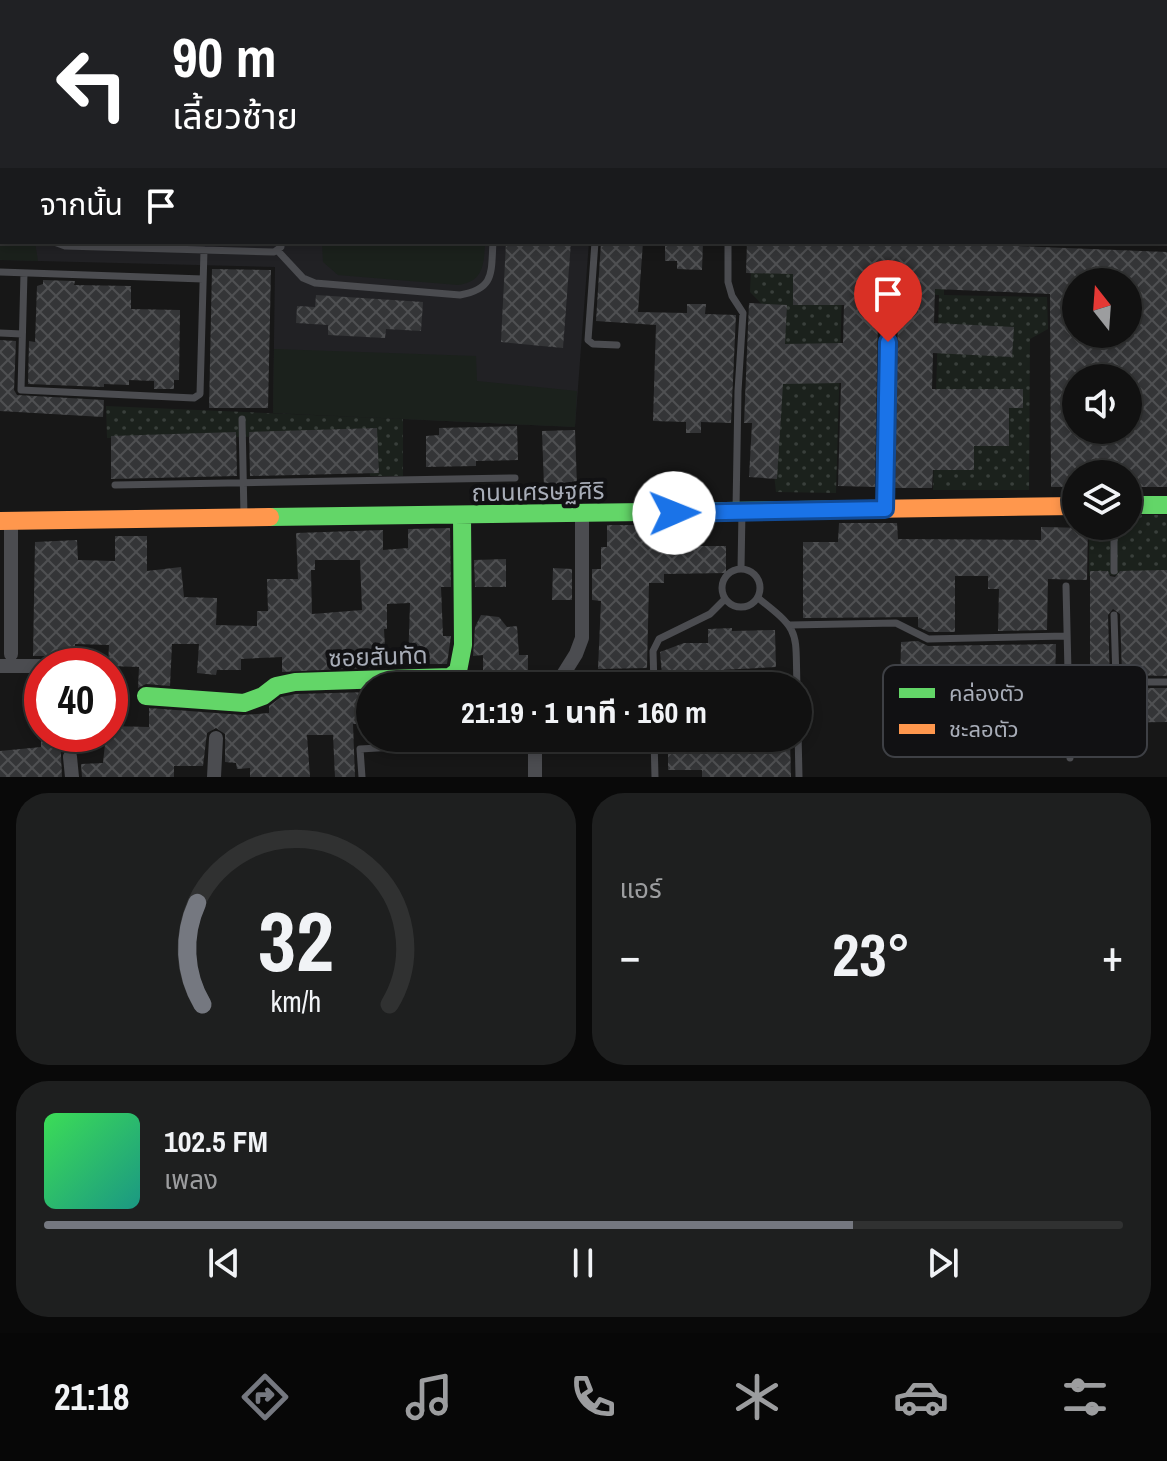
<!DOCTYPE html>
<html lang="th">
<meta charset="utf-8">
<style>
:root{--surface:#111;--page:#1e1f1f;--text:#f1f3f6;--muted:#9c9d9f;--line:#303131;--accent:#757880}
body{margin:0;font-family:"Archivo Narrow","Noto Sans Thai",sans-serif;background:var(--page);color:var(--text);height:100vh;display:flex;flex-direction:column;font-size:30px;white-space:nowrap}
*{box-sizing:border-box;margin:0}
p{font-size:26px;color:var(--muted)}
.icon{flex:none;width:44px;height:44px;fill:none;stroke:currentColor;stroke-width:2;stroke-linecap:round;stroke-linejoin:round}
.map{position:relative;height:777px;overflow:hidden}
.drawer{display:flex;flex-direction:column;gap:16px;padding:16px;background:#090909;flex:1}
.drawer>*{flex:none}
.guide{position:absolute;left:0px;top:0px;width:1168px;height:244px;box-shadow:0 4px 12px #0003,0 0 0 2px var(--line);background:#202124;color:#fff;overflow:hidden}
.needle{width:52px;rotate:343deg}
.fabs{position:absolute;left:1062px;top:268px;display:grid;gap:16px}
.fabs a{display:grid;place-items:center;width:80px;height:80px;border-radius:50%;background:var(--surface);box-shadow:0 4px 12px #0003,0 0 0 2px var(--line);font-size:40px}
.speed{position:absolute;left:24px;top:648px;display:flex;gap:16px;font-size:40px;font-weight:700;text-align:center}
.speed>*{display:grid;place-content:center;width:104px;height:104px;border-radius:50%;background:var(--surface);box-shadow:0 4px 12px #0003,0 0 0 2px var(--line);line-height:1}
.speed .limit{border:12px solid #d22;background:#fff;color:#111}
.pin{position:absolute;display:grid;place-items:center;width:68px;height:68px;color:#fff;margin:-82px -34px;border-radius:50% 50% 50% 0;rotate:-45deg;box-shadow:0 0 8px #0007}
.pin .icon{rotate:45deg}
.me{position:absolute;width:88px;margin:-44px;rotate:89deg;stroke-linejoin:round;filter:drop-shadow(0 0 6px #0008)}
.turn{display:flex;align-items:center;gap:28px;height:168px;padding:0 40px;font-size:36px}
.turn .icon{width:104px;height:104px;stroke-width:2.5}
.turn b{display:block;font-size:56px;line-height:68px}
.then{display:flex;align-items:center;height:76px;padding:0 40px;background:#0003;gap:16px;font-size:30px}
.big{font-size:60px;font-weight:700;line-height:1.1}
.drawer .widget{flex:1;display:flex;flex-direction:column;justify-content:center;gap:12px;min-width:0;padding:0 28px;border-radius:32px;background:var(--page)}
.drawer .dial{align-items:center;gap:0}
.dial svg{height:208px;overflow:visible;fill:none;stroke:var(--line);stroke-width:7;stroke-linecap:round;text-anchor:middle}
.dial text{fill:var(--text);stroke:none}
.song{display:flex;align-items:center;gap:24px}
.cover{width:96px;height:96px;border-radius:12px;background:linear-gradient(135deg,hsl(130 70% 55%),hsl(170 70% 35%))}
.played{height:8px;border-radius:4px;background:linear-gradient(90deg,var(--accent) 75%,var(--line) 75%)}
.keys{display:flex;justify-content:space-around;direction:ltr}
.heat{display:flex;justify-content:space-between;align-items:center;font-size:44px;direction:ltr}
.drawer .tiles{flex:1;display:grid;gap:16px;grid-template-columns:1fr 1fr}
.widget:last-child{grid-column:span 2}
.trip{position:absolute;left:356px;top:672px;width:456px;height:80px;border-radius:40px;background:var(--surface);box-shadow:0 4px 12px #0003,0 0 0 2px var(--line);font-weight:700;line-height:80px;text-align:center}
.menu{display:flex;height:128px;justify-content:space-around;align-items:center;background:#070707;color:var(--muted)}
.menu .icon{width:56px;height:56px}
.menu .on{color:var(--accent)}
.menu b{font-size:36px;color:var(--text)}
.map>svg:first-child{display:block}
.built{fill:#212124}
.grass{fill:#1b211c}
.garden{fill:url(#garden-dots)}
.building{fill:url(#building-cross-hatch);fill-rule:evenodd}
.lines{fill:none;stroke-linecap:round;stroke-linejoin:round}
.path{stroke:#4d4e52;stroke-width:3;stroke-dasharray:4 6;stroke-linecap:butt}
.lane{stroke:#4b4c50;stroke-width:7}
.street{stroke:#4b4c50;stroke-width:14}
.fast{stroke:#63d668;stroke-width:18}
.slow{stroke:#ff974d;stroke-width:18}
.route-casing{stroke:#114b97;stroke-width:20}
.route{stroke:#1a73e8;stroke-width:14}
.labels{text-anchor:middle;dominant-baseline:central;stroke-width:8;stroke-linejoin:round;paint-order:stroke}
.street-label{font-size:24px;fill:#a8adb8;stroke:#111113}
.key{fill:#111113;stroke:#3e4045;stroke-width:2}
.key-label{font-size:22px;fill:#a8adb8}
</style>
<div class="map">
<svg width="1167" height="777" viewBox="0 0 1167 777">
<defs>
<pattern id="garden-dots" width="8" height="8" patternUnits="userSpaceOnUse" patternTransform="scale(2)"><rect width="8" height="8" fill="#1b211c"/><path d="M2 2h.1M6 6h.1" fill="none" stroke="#393f3b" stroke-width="1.8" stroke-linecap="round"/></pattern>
<pattern id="building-cross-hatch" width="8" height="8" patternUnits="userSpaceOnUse" patternTransform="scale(2)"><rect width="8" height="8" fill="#343537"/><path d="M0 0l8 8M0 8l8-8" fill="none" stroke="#4f5052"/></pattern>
</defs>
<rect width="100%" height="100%" fill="#171717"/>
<!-- built -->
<path class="built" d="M 0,0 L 647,0 L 2,2 L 2,242 L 589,242 L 575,427 L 273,413 L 275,267 L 0,260 Z"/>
<!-- grass -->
<path class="grass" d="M 0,115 L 2,242 L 35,242 L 38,261 L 0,260 Z
M 322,242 L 485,242 C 484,263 484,282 458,285 L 338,275 L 323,262 Z
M 274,349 L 476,356 L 477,381 L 577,391 L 575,427 L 273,413 Z"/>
<!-- garden -->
<path class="garden" d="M 751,269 L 944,274 L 944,295 L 1047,297 L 1048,329 L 1030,339 L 1029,490 L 933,490 L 939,295 L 842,293 L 836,493 L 776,492 L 770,438 L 773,316 L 750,292 Z
M 106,406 L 403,419 L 403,476 L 370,476 L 368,436 L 107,438 Z
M 1128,515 L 1167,515 L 1167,574 L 1089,576 L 1089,526 L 1128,526 Z"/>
<!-- building -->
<path class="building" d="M 506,242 L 571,242 L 563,348 L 501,342 Z
M 601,242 L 643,242 L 638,312 L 687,313 L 687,304 L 706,304 L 705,314 L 736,315 L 731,423 L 701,422 L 701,433 L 686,433 L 686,422 L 653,421 L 656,325 L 596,321 Z
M 665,242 L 703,242 L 702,270 L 677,269 L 677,261 L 665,261 Z
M 747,242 L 944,243 L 1167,252 L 1167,487 L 1128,487 L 1128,474 L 1076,474 L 1076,487 L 1051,487 L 1050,294 L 935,289 L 934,323 L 1014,327 L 1012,357 L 933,353 L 932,389 L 1023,389 L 1023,408 L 1009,408 L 1009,446 L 974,446 L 974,470 L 933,470 L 932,488 L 895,488 L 898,311 L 894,303 L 887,301 L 880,305 L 878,311 L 875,487 L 838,486 L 841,383 L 783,384 L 777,479 L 749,477 L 752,423 L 744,423 L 749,303 L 787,305 L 785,344 L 843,343 L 844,305 L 793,305 L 793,274 L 746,273 ZM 1076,282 L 1128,282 L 1128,334 L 1076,334 ZM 1076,378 L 1128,378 L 1128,430 L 1076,430 Z
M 212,269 L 271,270 L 268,408 L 209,408 Z
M 43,280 L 75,281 L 74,285 L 131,286 L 131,309 L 180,310 L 179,380 L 174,380 L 174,389 L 154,389 L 154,381 L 129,380 L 129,385 L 104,384 L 104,387 L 28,384 L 29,341 L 35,342 L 37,286 L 43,284 Z
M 316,295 L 423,302 L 421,331 L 386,329 L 385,338 L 328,335 L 328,325 L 296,323 L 297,306 L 315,307 Z
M 0,340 L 16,341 L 14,390 L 17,395 L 104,400 L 103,417 L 0,411 Z
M 517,426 L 518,460 L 476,461 L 476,466 L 426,467 L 426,436 L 439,435 L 439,428 Z
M 377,428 L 379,473 L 250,476 L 249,432 Z
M 575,430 L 577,486 L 544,487 L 542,431 Z
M 236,432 L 237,476 L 111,479 L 111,436 Z
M 839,523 L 897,523 L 898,539 L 1041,540 L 1041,527 L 1088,528 L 1087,580 L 1048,579 L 1047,630 L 998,631 L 999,589 L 988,589 L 988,576 L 955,576 L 955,632 L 929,632 L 918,627 L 918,617 L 803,618 L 803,542 L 838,542 Z
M 607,525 L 687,525 L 688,546 L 726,546 L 726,573 L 664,574 L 664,583 L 649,583 L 647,668 L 598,669 L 601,601 L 592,600 L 592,569 L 601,569 L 601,547 L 607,547 Z
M 450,528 L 451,587 L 441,587 L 443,636 L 451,636 L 447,664 L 408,664 L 410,603 L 387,604 L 387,629 L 384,629 L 386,667 L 282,672 L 282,657 L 241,659 L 241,670 L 217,670 L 216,675 L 197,673 L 199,644 L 172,644 L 170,686 L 146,684 L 138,688 L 139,667 L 108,666 L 109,645 L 75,644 L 75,659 L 53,660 L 47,656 L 33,656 L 35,542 L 77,540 L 78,560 L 115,561 L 115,536 L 147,536 L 147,571 L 181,567 L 184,597 L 217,598 L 216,625 L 257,626 L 257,611 L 268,611 L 267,579 L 298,579 L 296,533 L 383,530 L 383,550 L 408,548 L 408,529 ZM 315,560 L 360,560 L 362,610 L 312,614 L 311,570 L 315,570 Z
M 506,559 L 506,587 L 475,587 L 474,560 Z
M 553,568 L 572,569 L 572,600 L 552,600 Z
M 1167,570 L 1167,676 L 1122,675 L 1120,614 L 1113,609 L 1108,615 L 1110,682 L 1122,688 L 1167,688 L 1167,722 L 1095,723 L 1094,690 L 1090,690 L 1090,571 L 1108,571 L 1110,576 L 1115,577 L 1120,571 Z
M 481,615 L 499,617 L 507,627 L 517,626 L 519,655 L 528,655 L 528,686 L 511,686 L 511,679 L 483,679 L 483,655 L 473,656 L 475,627 Z
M 732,628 L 732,631 L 775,630 L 776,667 L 683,672 L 684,686 L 663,686 L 660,652 L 684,643 L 708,643 L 708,629 Z
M 918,641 L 928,646 L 1056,644 L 1054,720 L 1035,720 L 1035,747 L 899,748 L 901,642 Z
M 370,692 L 370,702 L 362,702 L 361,724 L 353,724 L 355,777 L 335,777 L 333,735 L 307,735 L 310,777 L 250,777 L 250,768 L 237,769 L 236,763 L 225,762 L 225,734 L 216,728 L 207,733 L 203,766 L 174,766 L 174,777 L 82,777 L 81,764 L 103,763 L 106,734 L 110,734 L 110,726 L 149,727 L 149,708 L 243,715 L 269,713 L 269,706 L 281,697 L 296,694 Z
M 41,734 L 60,734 L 62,777 L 0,777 L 0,751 L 41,747 Z
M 668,738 L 790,738 L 791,777 L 702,777 L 702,770 L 668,770 Z"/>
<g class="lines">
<!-- path -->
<path class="path" d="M 971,2 L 971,0"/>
<!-- lane -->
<path class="lane" d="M 41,2 L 41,0
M 288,2 L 288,0
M 513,2 L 513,0
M 683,2 L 683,0
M 945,2 L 945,0
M 1072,2 L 1072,0
M 1108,2 L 1108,0
M 0,82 L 2,82
M 1166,90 L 1167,90
M 0,103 L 2,103
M 1166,238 L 1167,238
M 54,242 L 65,246 L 274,252 L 281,247 L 281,242
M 595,242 L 588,340 L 593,344 L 617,345
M 728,242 L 728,282 L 732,296 L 743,313 L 738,391 L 736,509
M 277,250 L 303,278 L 315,283 L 460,295 C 495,289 491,273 493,242
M 0,272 L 203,279
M 24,273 L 21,390 L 194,398 L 200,394 L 204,250
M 0,333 L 22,334
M 242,419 L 244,516
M 115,485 L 515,478
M722 588a19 19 0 1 1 38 0a19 19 0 1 1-38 0Z
M 741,569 L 742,511
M 1114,571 L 1114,526
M 1066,586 L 1070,758
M 758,598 C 802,632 795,631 797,686
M 1114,615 L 1116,679 L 1123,682 L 1167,682
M 790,625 L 896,623 L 928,639 L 1067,636
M 654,686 L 653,651 L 659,639 L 710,614 L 725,599
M 798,732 L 799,777
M 654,738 L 655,777
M 362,777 L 360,749 L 535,739"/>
<!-- street -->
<path class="street" d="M 885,509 L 888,311
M 11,521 L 11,654
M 0,666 L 46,666
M 556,686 L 576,654 L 582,638 L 582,514
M 70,757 L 72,777
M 214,777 L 216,738
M 535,777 L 535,738"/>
<!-- fast -->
<path class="fast" d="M 1128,505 L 1167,505
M 270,517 L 867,509
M 146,696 L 244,703 L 263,696 L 276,686 L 295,682 L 450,677 L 458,671 L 463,645 L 462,516"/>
<!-- slow -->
<path class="slow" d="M 867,509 L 1076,506
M 0,521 L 270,517"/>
</g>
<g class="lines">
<defs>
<path id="route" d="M 674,513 L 885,509 L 888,342"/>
</defs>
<!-- route casing -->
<use href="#route" class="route-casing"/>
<!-- route -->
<use href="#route" class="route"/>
</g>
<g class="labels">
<!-- street labels -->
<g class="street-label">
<text transform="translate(538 491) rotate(-1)">ถนนเศรษฐศิริ</text>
<text transform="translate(378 656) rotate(-2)">ซอยสันทัด</text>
</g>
</g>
<!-- legend -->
<rect x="883" y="665" width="264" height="92" rx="12" class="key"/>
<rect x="899" y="688" width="36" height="10" fill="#63d668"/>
<rect x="899" y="724" width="36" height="10" fill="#ff974d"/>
<g class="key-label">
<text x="949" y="701">คล่องตัว</text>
<text x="949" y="737">ชะลอตัว</text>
</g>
</svg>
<div class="fabs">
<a><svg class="needle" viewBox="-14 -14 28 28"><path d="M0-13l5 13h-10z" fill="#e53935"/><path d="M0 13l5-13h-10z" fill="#9c9d9f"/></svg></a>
<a><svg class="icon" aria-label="sound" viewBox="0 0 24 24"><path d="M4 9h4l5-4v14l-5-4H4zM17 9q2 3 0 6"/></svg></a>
<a><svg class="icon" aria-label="layers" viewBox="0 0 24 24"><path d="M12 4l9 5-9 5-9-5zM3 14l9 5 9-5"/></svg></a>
</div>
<div class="speed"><div class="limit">40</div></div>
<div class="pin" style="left:888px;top:342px;background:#d93025"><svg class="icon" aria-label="arrive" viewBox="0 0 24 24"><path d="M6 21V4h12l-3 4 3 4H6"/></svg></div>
<svg class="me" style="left:674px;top:513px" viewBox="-20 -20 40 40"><circle r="19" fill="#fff"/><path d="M0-13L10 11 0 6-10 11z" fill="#1a73e8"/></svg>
<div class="trip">21:19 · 1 นาที · 160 m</div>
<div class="guide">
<div class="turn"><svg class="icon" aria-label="left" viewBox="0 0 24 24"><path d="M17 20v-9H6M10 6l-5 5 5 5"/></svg><div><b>90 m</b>เลี้ยวซ้าย</div></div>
<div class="then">จากนั้น<svg class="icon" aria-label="arrive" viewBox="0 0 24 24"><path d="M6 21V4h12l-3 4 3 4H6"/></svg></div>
</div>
</div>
<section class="drawer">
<div class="tiles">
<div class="widget dial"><svg viewBox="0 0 100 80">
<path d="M14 69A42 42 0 1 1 86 69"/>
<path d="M14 69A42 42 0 0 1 12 30" stroke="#757880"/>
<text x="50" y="56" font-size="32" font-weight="700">32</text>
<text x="50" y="72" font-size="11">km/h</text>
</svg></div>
<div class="widget"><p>แอร์</p>
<div class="heat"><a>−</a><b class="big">23°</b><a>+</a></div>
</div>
<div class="widget">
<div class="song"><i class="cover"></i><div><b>102.5 FM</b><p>เพลง</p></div></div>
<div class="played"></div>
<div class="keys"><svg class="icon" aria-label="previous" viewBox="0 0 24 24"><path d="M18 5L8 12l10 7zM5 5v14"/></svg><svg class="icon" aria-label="pause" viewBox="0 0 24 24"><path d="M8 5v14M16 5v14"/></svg><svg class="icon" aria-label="next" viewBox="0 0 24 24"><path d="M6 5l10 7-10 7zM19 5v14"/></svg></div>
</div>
</div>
</section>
<nav class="menu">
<b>21:18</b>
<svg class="icon on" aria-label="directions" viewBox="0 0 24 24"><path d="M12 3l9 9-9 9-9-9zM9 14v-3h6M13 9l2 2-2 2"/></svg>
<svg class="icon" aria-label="music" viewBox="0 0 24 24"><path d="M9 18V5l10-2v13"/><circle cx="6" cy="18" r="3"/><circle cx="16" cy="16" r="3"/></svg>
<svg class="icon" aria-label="phone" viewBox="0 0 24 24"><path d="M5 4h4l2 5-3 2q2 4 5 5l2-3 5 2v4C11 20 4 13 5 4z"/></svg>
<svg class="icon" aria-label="climate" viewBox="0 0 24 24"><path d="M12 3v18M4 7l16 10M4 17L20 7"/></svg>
<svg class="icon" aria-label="car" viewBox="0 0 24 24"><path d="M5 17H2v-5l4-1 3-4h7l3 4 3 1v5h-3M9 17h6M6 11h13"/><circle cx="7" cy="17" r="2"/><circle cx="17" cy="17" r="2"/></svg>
<svg class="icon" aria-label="filters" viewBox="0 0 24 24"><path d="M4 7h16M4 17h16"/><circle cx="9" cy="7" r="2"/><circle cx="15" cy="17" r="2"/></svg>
</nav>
